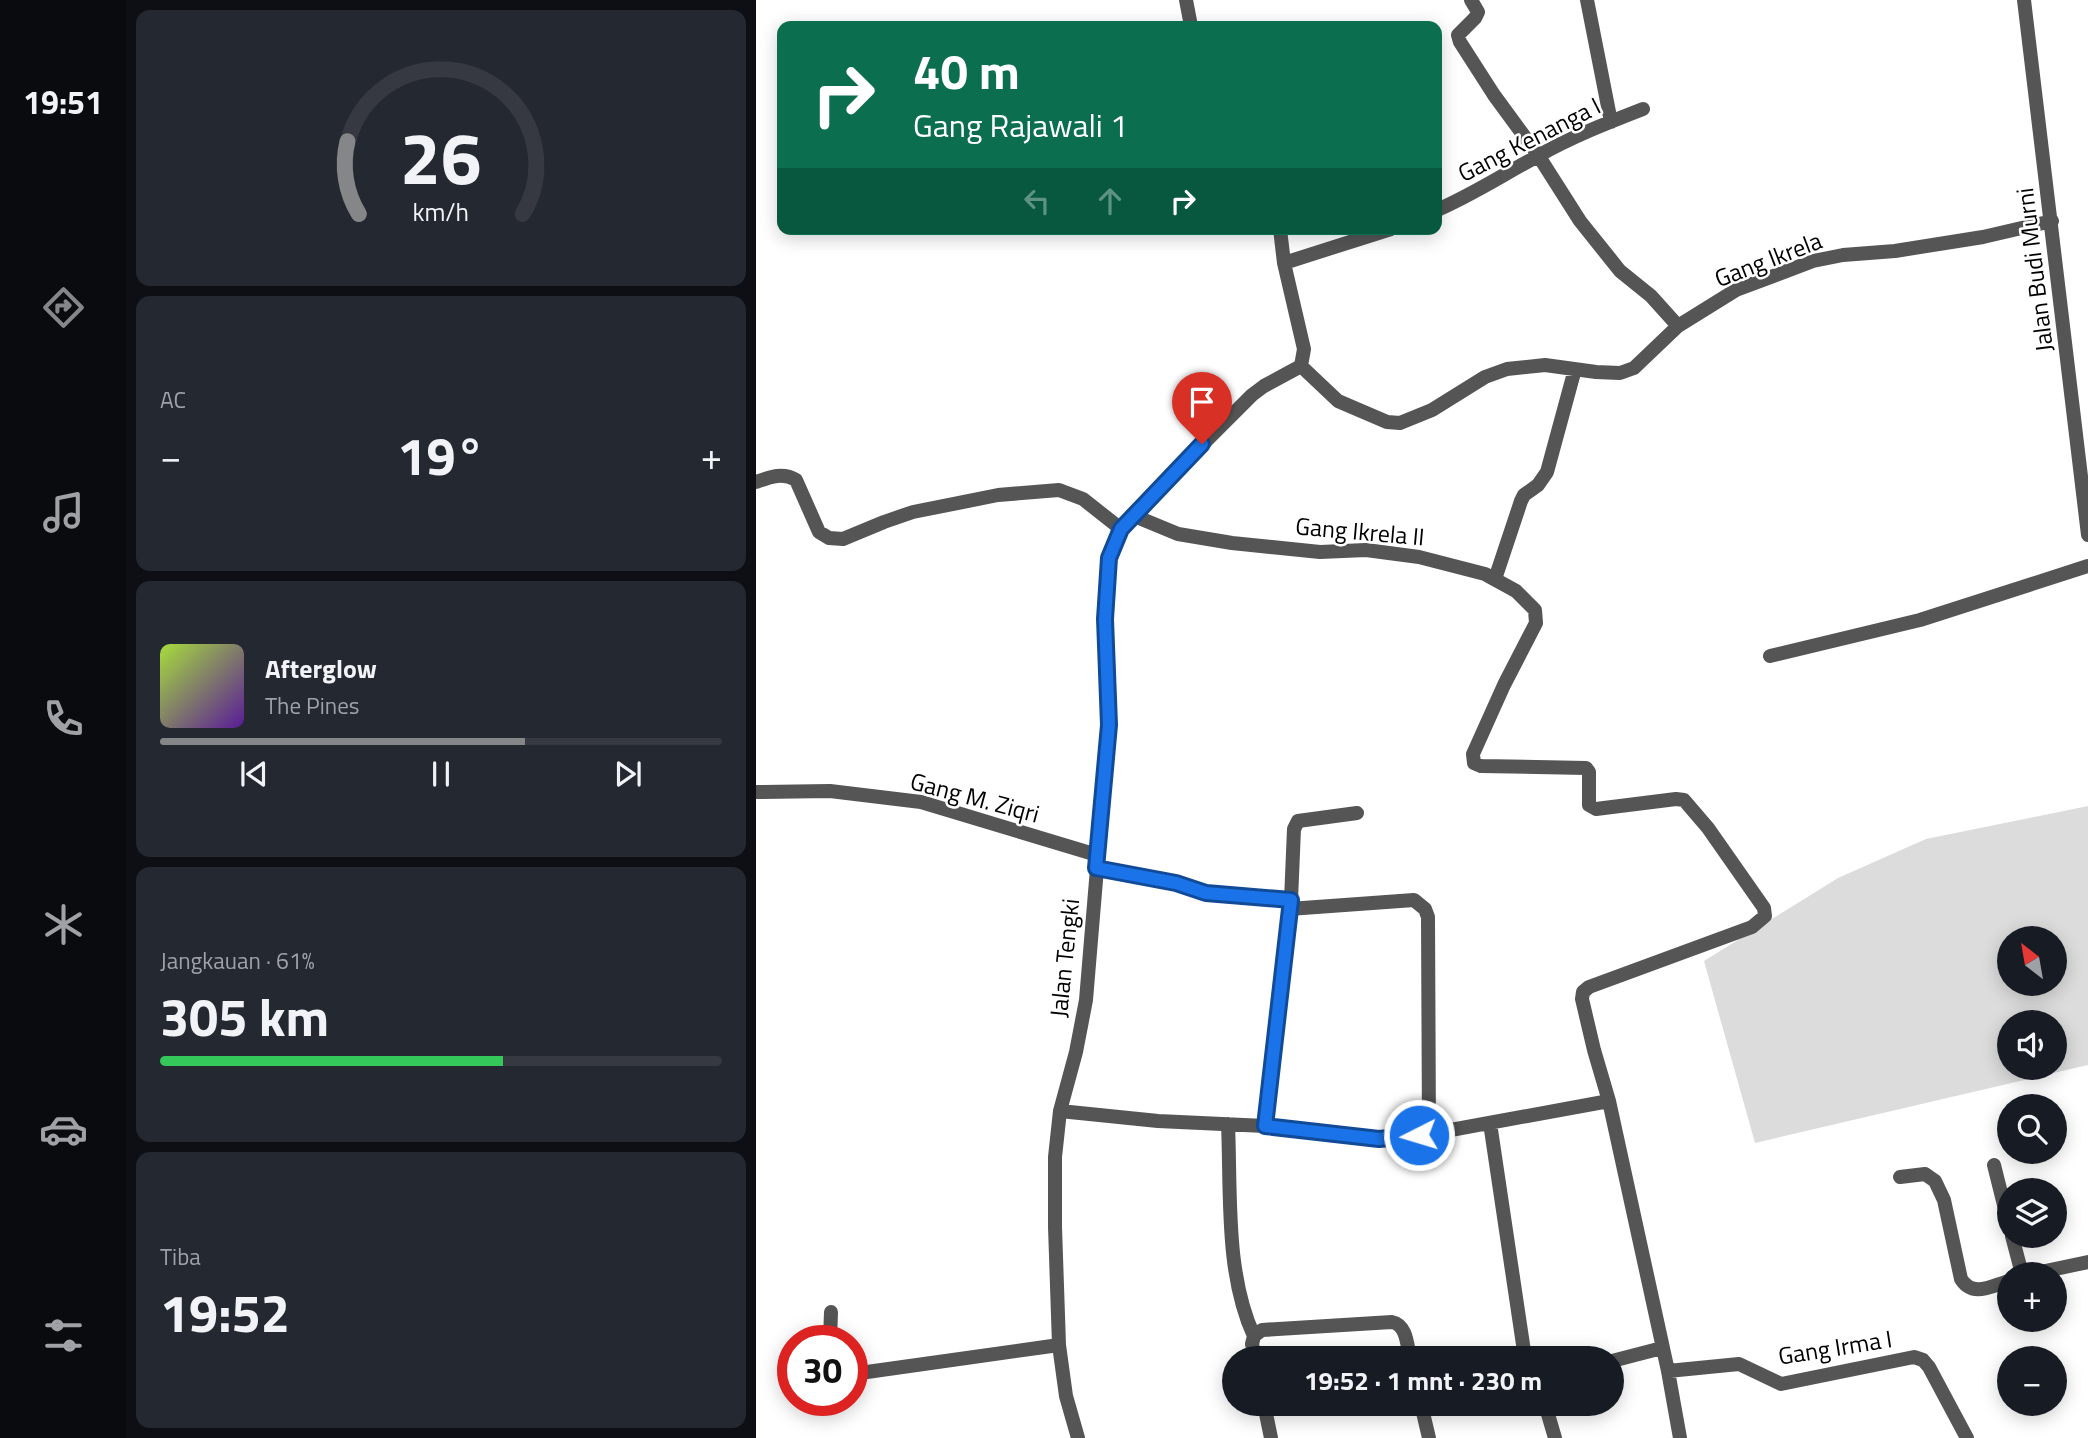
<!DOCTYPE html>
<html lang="id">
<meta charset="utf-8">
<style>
:root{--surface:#171b24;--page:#242831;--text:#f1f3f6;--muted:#9ea1a6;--line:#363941;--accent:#858687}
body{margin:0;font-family:"Titillium Web",sans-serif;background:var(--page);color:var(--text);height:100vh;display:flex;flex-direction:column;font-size:26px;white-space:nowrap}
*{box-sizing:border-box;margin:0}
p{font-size:23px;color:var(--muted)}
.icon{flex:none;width:38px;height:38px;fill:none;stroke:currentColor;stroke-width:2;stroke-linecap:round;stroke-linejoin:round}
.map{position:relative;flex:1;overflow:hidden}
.side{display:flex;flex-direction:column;gap:10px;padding:10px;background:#0d0f14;width:630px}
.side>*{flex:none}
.hud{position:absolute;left:21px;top:21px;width:665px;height:214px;border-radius:14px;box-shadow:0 4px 18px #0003;background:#0b6e4f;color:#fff;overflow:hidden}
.needle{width:46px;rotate:329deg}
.fabs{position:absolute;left:1241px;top:926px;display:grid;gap:14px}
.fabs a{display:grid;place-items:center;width:70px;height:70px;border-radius:50%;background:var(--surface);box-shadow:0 4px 18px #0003;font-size:35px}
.speed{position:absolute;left:21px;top:1325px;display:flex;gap:14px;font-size:35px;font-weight:700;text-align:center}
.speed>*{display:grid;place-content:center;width:91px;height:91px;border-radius:50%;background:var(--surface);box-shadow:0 4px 18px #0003;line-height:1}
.speed .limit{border:10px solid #d22;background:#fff;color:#111}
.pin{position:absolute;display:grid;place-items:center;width:60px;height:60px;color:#fff;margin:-72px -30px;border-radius:50% 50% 50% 0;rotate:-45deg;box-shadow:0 0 7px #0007}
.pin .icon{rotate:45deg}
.me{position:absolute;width:77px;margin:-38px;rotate:265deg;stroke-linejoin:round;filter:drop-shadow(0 0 5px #0008)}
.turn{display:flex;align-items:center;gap:24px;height:147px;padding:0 21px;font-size:32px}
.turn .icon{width:91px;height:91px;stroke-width:2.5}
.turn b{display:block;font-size:49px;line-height:60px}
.lanes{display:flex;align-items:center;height:66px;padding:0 21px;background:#0003;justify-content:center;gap:35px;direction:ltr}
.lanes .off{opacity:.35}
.big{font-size:52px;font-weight:700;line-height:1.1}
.side .tile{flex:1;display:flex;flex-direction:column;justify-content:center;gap:10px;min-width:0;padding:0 24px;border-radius:14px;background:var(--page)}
.side .dial{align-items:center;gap:0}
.dial svg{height:182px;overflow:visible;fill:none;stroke:var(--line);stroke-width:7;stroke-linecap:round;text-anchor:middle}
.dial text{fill:var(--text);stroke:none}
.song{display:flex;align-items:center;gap:21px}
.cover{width:84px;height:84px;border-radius:10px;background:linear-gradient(135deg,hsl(80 70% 55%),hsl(270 70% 35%))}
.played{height:7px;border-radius:4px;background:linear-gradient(90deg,var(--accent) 65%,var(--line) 65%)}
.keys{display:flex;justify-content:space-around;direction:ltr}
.heat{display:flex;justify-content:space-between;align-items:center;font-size:38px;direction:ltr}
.charge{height:10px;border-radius:5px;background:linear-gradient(90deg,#34c759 61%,var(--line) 0)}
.trip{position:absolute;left:466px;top:1346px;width:402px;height:70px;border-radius:35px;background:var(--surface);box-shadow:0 4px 18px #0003;font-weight:700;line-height:70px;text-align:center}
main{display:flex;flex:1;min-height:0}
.menu{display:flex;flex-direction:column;width:126px;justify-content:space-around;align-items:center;background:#090b0e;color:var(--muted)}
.menu .icon{width:49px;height:49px}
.menu .current{color:var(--accent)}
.menu b{font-size:32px;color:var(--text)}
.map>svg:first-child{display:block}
.green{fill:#dcdcdc;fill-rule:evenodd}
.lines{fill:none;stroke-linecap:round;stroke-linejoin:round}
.lane{stroke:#555;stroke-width:14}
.street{stroke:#555;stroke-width:14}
.route-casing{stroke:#114b97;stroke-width:18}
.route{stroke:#1a73e8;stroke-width:12}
.labels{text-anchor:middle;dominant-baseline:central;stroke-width:5;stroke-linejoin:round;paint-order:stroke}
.street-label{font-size:24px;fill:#000;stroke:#fff}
</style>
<main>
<nav class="menu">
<b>19:51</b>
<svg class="icon current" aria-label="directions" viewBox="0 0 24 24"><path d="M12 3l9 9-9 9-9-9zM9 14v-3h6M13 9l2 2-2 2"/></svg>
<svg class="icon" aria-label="music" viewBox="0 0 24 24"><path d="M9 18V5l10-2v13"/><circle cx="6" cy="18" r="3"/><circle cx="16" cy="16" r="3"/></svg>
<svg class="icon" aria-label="phone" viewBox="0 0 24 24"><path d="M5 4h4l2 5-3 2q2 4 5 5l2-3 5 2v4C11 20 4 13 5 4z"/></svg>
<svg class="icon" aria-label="climate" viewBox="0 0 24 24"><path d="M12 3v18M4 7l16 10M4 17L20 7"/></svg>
<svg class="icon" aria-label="car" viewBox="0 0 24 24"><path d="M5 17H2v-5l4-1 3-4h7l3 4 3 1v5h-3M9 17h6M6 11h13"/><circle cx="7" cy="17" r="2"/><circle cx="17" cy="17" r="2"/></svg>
<svg class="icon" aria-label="filters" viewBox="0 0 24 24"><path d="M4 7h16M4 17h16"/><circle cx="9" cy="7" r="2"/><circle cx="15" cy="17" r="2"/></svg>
</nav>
<section class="side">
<div class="tile dial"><svg viewBox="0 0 100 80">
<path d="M14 69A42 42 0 1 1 86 69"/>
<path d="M14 69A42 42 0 0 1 9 37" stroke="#858687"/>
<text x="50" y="56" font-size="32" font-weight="700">26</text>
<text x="50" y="72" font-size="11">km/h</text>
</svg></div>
<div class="tile"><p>AC</p>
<div class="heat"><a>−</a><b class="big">19°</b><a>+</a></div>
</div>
<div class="tile">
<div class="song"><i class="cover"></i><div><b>Afterglow</b><p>The Pines</p></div></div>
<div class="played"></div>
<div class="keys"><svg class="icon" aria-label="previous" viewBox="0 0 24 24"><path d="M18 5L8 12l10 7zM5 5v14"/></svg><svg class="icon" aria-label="pause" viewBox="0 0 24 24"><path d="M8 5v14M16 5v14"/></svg><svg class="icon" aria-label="next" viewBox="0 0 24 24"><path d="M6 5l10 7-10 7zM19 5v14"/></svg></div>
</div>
<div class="tile"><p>Jangkauan · 61%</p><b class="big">305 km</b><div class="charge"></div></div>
<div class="tile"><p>Tiba</p><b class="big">19:52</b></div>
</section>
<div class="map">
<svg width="1332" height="1438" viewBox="0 0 1332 1438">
<rect width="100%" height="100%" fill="#fff"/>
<!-- green -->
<path class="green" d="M 1332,806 L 1332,1065 L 999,1143 L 948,961 L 1082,878 L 1170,839 ZM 1253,938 L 1298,938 L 1298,984 L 1253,984 ZM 1253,1022 L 1298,1022 L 1298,1068 L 1253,1068 Z"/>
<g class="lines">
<!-- lane -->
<path class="lane" d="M 1014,656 L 1164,620 L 1332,566"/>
<!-- street -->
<path class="street" d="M 430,0 L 435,26
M 715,0 L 722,12 L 719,18 L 702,35 L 704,42 L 738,95 L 782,155 L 824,221 L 864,271 L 895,296 L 922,326
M 831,0 L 855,122
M 1268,0 L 1332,535
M 681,210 C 716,195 748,174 782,156 C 815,137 851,123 887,109
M 528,263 L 635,229
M 545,366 L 582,401 L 631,422 L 644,423 L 676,410 L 729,377 L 751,369 L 789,365 L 840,372 L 864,373 L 878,368 L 922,326 L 980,290 L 1057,261 L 1087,255 L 1139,251 L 1227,237 L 1296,221
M 0,482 C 14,477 27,472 40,480 L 63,532 L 73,538 L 87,539 L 128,522 L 157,512 L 242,495 L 303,490 L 327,499 L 365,529
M 376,515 L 422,534 L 476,543 L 564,552 L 610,550 L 663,557 L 729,574 L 760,591 L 779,610 L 780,623 L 748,685 L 717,754 L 718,763 L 725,766 L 830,768 L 833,772 L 833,805 L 840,809 L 920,799 L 928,800 L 952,828 L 1008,908 L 1009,916 L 996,927 L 833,987 L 827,992 L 826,999 L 838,1050 L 853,1101 L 912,1371 L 924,1438
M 739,579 L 765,501 L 768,495 L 782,485 L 791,472 L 819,369
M 0,792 L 74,791 L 165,802 L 341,855
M 340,868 L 420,883 L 450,893 L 535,900
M 533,909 L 658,900 L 669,909 L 672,917 L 673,1134
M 304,1111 L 402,1121 L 509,1126 L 623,1139 L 673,1134 L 853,1101
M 734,1123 L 769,1358
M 472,1124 C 475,1192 469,1274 498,1336
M 509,1126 L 535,900 L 538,829 L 542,821 L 601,813
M 1238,1165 L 1253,1225
M 1144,1177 L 1169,1174 L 1179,1181 L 1188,1200 L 1205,1279 C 1217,1298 1235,1286 1253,1281
M 1256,1236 L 1266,1274
M 1276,1274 L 1332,1262
M 74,1340 L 75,1312
M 499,1358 L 496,1344 L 498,1336 L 506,1330 L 636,1322 C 651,1325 651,1345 654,1358
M 856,1361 L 906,1348
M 96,1369 L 111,1372 L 303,1345
M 912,1371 L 983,1364 L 1025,1384 L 1158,1357 L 1167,1360 L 1173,1367 L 1211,1438
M 508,1404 L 515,1438
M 665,1404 L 673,1438
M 789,1404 L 799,1438
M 322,1438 L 310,1396 L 303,1345 L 299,1227 L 299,1157 L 304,1111 L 320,1052 L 330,1000 L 353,725 L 349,619 L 353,558 L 365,529 L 376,515 L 496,395 L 508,386 L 545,366 L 548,349 L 528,263 L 524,229"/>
</g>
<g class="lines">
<defs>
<path id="route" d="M 446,444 L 365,529 L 353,558 L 349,619 L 353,725 L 340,868 L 420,883 L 450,893 L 535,900 L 509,1126 L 623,1139 L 663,1135"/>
</defs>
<!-- route casing -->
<use href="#route" class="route-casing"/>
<!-- route -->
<use href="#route" class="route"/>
</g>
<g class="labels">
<!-- street labels -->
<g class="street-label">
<text transform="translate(773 139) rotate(-27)">Gang Kenanga I</text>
<text transform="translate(1012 259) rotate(-21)">Gang Ikrela</text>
<text transform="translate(1278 270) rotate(-97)">Jalan Budi Murni</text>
<text transform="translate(604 531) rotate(5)">Gang Ikrela II</text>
<text transform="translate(219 797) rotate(15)">Gang M. Ziqri</text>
<text transform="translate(308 958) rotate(-84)">Jalan Tengki</text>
<text transform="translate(1079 1347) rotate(-9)">Gang Irma I</text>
</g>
</g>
</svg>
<div class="fabs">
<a><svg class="needle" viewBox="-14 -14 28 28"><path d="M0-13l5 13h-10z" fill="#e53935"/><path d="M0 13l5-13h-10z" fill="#9ea1a6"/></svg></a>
<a><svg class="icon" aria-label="sound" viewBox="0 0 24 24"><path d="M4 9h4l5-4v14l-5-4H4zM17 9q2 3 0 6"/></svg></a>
<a><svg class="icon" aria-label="search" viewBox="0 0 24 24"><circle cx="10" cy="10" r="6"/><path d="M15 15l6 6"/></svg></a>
<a><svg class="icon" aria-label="layers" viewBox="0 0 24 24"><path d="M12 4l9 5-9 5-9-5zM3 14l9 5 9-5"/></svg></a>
<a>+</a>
<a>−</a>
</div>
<div class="speed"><div class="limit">30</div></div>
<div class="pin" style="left:446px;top:444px;background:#d93025"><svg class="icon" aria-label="arrive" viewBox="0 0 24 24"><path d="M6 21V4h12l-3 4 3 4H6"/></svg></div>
<svg class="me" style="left:663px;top:1135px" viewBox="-20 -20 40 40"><circle r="17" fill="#1a73e8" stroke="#fff" stroke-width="3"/><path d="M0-11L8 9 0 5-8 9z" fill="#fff"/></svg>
<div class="trip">19:52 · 1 mnt · 230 m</div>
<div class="hud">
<div class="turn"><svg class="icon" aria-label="right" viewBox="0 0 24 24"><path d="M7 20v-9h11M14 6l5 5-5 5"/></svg><div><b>40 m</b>Gang Rajawali 1</div></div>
<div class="lanes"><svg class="icon off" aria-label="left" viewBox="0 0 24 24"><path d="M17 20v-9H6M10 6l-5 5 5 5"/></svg><svg class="icon off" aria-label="ahead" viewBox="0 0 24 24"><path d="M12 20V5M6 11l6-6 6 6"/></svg><svg class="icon" aria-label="right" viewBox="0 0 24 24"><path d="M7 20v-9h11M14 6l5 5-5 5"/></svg></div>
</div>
</div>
</main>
